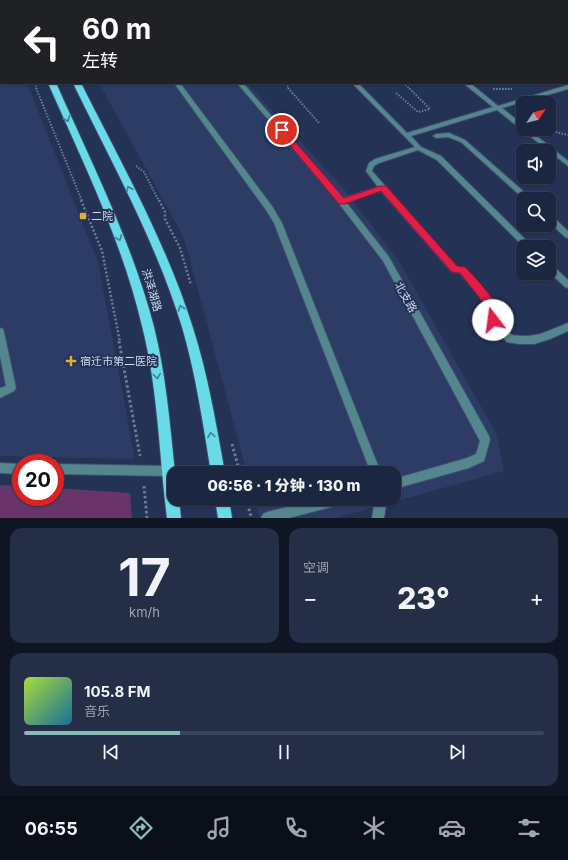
<!DOCTYPE html>
<html lang="zh">
<meta charset="utf-8">
<style>
:root{--surface:#1b2640;--page:#242e47;--text:#f1f3f6;--muted:#a0a5b1;--line:#394359;--accent:#8bbbb9}
body{margin:0;font-family:Inter,"Noto Sans SC",sans-serif;background:var(--page);color:var(--text);height:100vh;display:flex;flex-direction:column;font-size:15px;white-space:nowrap}
*{box-sizing:border-box;margin:0}
p{font-size:13px;color:var(--muted)}
.icon{flex:none;width:22px;height:22px;fill:none;stroke:currentColor;stroke-width:2;stroke-linecap:round;stroke-linejoin:round}
.map{position:relative;height:518px;overflow:hidden}
.panel{display:flex;flex-direction:column;gap:10px;padding:10px;background:#0f1523;flex:1}
.panel>*{flex:none}
.guide{position:absolute;left:0px;top:0px;width:568px;height:84px;box-shadow:0 1px 3px #0004,0 0 0 1px var(--line);background:#202124;color:#fff;overflow:hidden}
.needle{width:26px;rotate:55deg}
.fabs{position:absolute;left:516px;top:96px;display:grid;gap:8px}
.fabs a{display:grid;place-items:center;width:40px;height:40px;border-radius:8px;background:var(--surface);box-shadow:0 1px 3px #0004,0 0 0 1px var(--line);font-size:20px}
.speed{position:absolute;left:12px;top:454px;display:flex;gap:8px;font-size:20px;font-weight:700;text-align:center}
.speed>*{display:grid;place-content:center;width:52px;height:52px;border-radius:50%;background:var(--surface);box-shadow:0 1px 3px #0004,0 0 0 1px var(--line);line-height:1}
.speed .limit{border:6px solid #d22;background:#fff;color:#111}
.pin{position:absolute;display:grid;place-items:center;width:34px;height:34px;color:#fff;margin:-17px;border:2px solid #fff;border-radius:50%;box-shadow:0 1px 4px #0007}
.me{position:absolute;width:44px;margin:-22px;rotate:345deg;stroke-linejoin:round;filter:drop-shadow(0 0 3px #0008)}
.turn{display:flex;align-items:center;gap:14px;height:84px;padding:0 16px;font-size:18px}
.turn .icon{width:52px;height:52px;stroke-width:2.5}
.turn b{display:block;font-size:28px;line-height:34px}
.big{font-size:30px;font-weight:800;line-height:1.1}
.panel .widget{flex:1;display:flex;flex-direction:column;justify-content:center;gap:6px;min-width:0;padding:0 14px;border-radius:12px;background:var(--page)}
.panel .dial{align-items:center;gap:0}
.dial b{font-size:52px;line-height:1}
.song{display:flex;align-items:center;gap:12px}
.cover{width:48px;height:48px;border-radius:6px;background:linear-gradient(135deg,hsl(80 70% 55%),hsl(200 70% 35%))}
.played{height:4px;border-radius:2px;background:linear-gradient(90deg,var(--accent) 30%,var(--line) 30%)}
.keys{display:flex;justify-content:space-around;direction:ltr}
.heat{display:flex;justify-content:space-between;align-items:center;font-size:22px;direction:ltr}
.panel .tiles{flex:1;display:grid;gap:10px;grid-template-columns:1fr 1fr}
.widget:last-child{grid-column:span 2}
.trip{position:absolute;left:167px;top:466px;width:234px;height:40px;border-radius:12px;background:var(--surface);box-shadow:0 1px 3px #0004,0 0 0 1px var(--line);font-weight:800;line-height:40px;text-align:center}
.menu{display:flex;height:64px;justify-content:space-around;align-items:center;background:#0b0f1a;color:var(--muted)}
.menu .icon{width:28px;height:28px}
.menu .current{color:var(--accent)}
.menu b{font-size:18px;color:var(--text)}
.map>svg:first-child{display:block}
.built{fill:#2c3c65}
.green{fill:#68356a}
.lines{fill:none;stroke-linecap:round;stroke-linejoin:round}
.service-casing{stroke:#3f4d6e;stroke-width:2}
.pedestrian-casing{stroke:#3f4d6e;stroke-width:2}
.minor-casing{stroke:#3f4d6e;stroke-width:2}
.primary-casing{stroke:#3f4d6e;stroke-width:2}
.path-far3{stroke:#6e7a98;stroke-width:1.5;stroke-dasharray:1.5 1.5;stroke-linecap:butt}
.path-far2{stroke:#6e7a98;stroke-width:2;stroke-dasharray:1.5 1.5;stroke-linecap:butt}
.path-far1{stroke:#6e7a98;stroke-width:2.5;stroke-dasharray:2 2;stroke-linecap:butt}
.path{stroke:#6e7a98;stroke-width:3;stroke-dasharray:2.5 2.5;stroke-linecap:butt}
.service{fill:#54878d;fill-rule:evenodd}
.pedestrian{fill:#54878d;fill-rule:evenodd}
.minor{fill:#54878d;fill-rule:evenodd}
.primary{fill:#69dae7;fill-rule:evenodd}
.oneway{stroke:#437e97}
.route{fill:#e11d48;stroke:#92132f}
.poi-dot{fill:#e0b034;stroke:#243255;stroke-width:1.5}
.labels{text-anchor:middle;dominant-baseline:central;stroke-width:4;stroke-linejoin:round;paint-order:stroke}
.poi-label{font-size:11px;fill:#cfd9ef;stroke:#243255;text-anchor:start}
.street-label{font-size:11px;fill:#cfd9ef;stroke:#243255}
</style>
<div class="map">
<svg width="568" height="518" viewBox="0 0 568 518">
<rect width="100%" height="100%" fill="#243255"/>
<!-- built -->
<path class="built" d="M 54,0 L 300,0 L 295,1 Z
M 0,13 L 1,83 L 27,83 L 98,262 L 135,459 L 0,456 Z
M 99,83 L 247,83 L 344,189 L 400,263 L 496,433 L 504,471 L 336,518 L 260,518 L 254,499 L 394,499 L 394,473 L 247,473 L 184,238 Z"/>
<!-- green -->
<path class="green" d="M 0,485 L 21,486 L 21,497 L 55,497 L 55,488 L 130,493 L 132,518 L 0,518 Z"/>
<g class="lines">
<defs>
<path id="service" d="M 164,0 L 169,0 L 169,1 L 164,1 Z
M 359,0 L 364,0 L 364,1 L 359,1 Z
M 561,0 L 568,0 L 568,1 L 561,1 Z
M 567,36 L 568,36 L 568,40 L 567,40 Z
M 567,72 L 568,72 L 568,76 L 567,76 Z
M 237,83 L 243,83 L 343,198 L 378,187 L 366,171 L 369,163 L 375,159 L 415,147 L 352,83 L 358,83 L 407,133 L 493,107 L 463,83 L 470,83 L 498,106 L 568,85 L 568,89 L 502,108 L 523,125 L 523,129 L 528,129 L 568,161 L 568,166 L 497,110 L 411,136 L 421,147 L 441,156 L 533,247 L 524,247 L 437,160 L 418,150 L 379,163 L 374,166 L 372,171 L 457,267 L 465,268 L 494,301 L 497,319 L 512,335 C 536,339 547,331 568,323 L 568,331 L 550,339 L 534,344 L 519,344 L 507,342 L 490,323 L 487,305 L 460,273 L 452,272 L 381,191 L 346,202 L 389,257 L 489,436 L 490,440 L 484,461 L 469,468 L 394,489 L 394,479 L 467,458 L 476,454 L 480,441 L 383,261 L 334,197 Z
M 449,133 L 465,140 L 532,199 L 524,199 L 461,142 L 448,137 L 436,138 L 433,136 L 436,134 Z
M 549,215 L 552,216 L 568,231 L 568,238 L 565,237 L 549,222 Z
M 549,264 L 552,265 L 568,280 L 568,288 L 565,287 L 549,272 Z
M 318,499 L 345,499 L 343,503 L 339,505 L 289,518 L 261,518 L 263,514 L 267,512 Z"/>
<path id="pedestrian" d="M 114,0 L 119,0 L 119,1 L 114,1 Z
M 185,0 L 193,0 L 185,1 Z
M 174,83 L 180,83 L 272,206 L 282,223 L 381,473 L 371,473 L 274,223 L 266,210 Z
M 0,328 L 3,329 L 4,332 L 16,388 L 14,391 L 0,398 L 0,388 L 6,386 L 0,356 Z
M 375,499 L 387,499 L 384,518 L 372,518 Z"/>
<path id="minor" d="M 1,42 L 1,46 L 0,47 L 0,43 Z
M 0,463 L 21,464 L 21,474 L 0,473 Z
M 55,464 L 167,466 L 171,467 L 172,471 L 171,475 L 167,476 L 55,474 Z"/>
<path id="primary" d="M 13,0 L 19,0 L 19,1 L 13,1 Z
M 32,0 L 38,0 L 39,1 L 33,1 Z
M 48,83 L 56,83 C 91,162 132,242 154,327 C 166,375 170,424 175,473 L 174,473 L 174,499 L 179,499 L 181,518 L 167,518 C 159,454 158,388 142,326 C 122,241 83,162 48,83 Z
M 73,83 L 81,83 C 121,163 166,242 193,328 C 208,375 216,424 225,473 L 211,473 C 203,424 196,375 182,327 C 156,242 112,163 73,83 Z
M 215,499 L 229,499 L 232,518 L 218,518 Z"/>
</defs>
<!-- service casing -->
<use href="#service" class="service-casing"/>
<!-- pedestrian casing -->
<use href="#pedestrian" class="pedestrian-casing"/>
<!-- minor casing -->
<use href="#minor" class="minor-casing"/>
<!-- primary casing -->
<use href="#primary" class="primary-casing"/>
<!-- path-far3 -->
<path class="path-far3" d="M 0,1 L 1,3
M 34,83 L 37,89
M 287,83 L 288,89
M 403,83 L 410,89
M 493,89 L 512,89"/>
<!-- path-far2 -->
<path class="path-far2" d="M 36,88 L 82,201
M 288,88 L 319,123
M 493,89 L 512,89
M 396,93 L 418,112 L 430,109 L 409,88
M 547,130 L 568,135
M 136,166 L 144,172 L 159,201"/>
<!-- path-far1 -->
<path class="path-far1" d="M 81,200 L 102,251 L 120,342
M 159,200 L 165,212 L 165,219 L 180,248 L 191,285"/>
<!-- path -->
<path class="path" d="M 119,341 L 140,456
M 232,444 L 240,473
M 144,486 L 147,518
M 246,499 L 251,516"/>
<!-- service -->
<use href="#service" class="service"/>
<!-- pedestrian -->
<use href="#pedestrian" class="pedestrian"/>
<!-- minor -->
<use href="#minor" class="minor"/>
<!-- primary -->
<use href="#primary" class="primary"/>
</g>
<!-- one-way arrows -->
<defs><path id="oneway-chevron" d="M-2-3.5L2.5 0L-2 3.5" fill="none" stroke-width="1.6" stroke-linecap="round" stroke-linejoin="round"/></defs>
<g class="oneway">
<use href="#oneway-chevron" transform="translate(67 119) rotate(67)"/>
<use href="#oneway-chevron" transform="translate(129 189) rotate(-116)"/>
<use href="#oneway-chevron" transform="translate(119 238) rotate(67)"/>
<use href="#oneway-chevron" transform="translate(181 308) rotate(-109)"/>
<use href="#oneway-chevron" transform="translate(157 376) rotate(83)"/>
<use href="#oneway-chevron" transform="translate(211 435) rotate(-99)"/>
</g>
<!-- route -->
<path class="route" d="M 282,128 L 284,129 L 344,198 L 380,186 L 386,186 L 457,266 L 465,267 C 476,279 505,306 497,323 L 493,324 L 490,323 L 486,306 L 460,273 L 452,272 L 381,191 L 345,204 L 339,204 L 279,132 L 278,130 Z"/>
<!-- markers -->
<g class="poi-dot">
<rect x="79" y="212" width="8" height="8" rx="2"/>
<path d="M69 355h4v4h4v4h-4v4h-4v-4h-4v-4h4z"/>
</g>
<g class="labels">
<!-- poi labels -->
<g class="poi-label">
<text x="91" y="216">二院</text>
<text x="80" y="361">宿迁市第二医院</text>
</g>
<!-- street labels -->
<g class="street-label">
<text transform="translate(152 290) rotate(74)">洪泽湖路</text>
<text transform="translate(406 297) rotate(61)">北支路</text>
</g>
</g>
</svg>
<div class="fabs">
<a><svg class="needle" viewBox="-14 -14 28 28"><path d="M0-13l5 13h-10z" fill="#e53935"/><path d="M0 13l5-13h-10z" fill="#a0a5b1"/></svg></a>
<a><svg class="icon" aria-label="sound" viewBox="0 0 24 24"><path d="M4 9h4l5-4v14l-5-4H4zM17 9q2 3 0 6"/></svg></a>
<a><svg class="icon" aria-label="search" viewBox="0 0 24 24"><circle cx="10" cy="10" r="6"/><path d="M15 15l6 6"/></svg></a>
<a><svg class="icon" aria-label="layers" viewBox="0 0 24 24"><path d="M12 4l9 5-9 5-9-5zM3 14l9 5 9-5"/></svg></a>
</div>
<div class="speed"><div class="limit">20</div></div>
<div class="pin" style="left:282px;top:130px;background:#d93025"><svg class="icon" aria-label="arrive" viewBox="0 0 24 24"><path d="M6 21V4h12l-3 4 3 4H6"/></svg></div>
<svg class="me" style="left:493px;top:320px" viewBox="-20 -20 40 40"><circle r="19" fill="#fff"/><path d="M0-13L10 11 0 6-10 11z" fill="#e11d48"/></svg>
<div class="trip">06:56 · 1 分钟 · 130 m</div>
<div class="guide">
<div class="turn"><svg class="icon" aria-label="left" viewBox="0 0 24 24"><path d="M17 20v-9H6M10 6l-5 5 5 5"/></svg><div><b>60 m</b>左转</div></div>
</div>
</div>
<section class="panel">
<div class="tiles">
<div class="widget dial"><b>17</b><p>km/h</p></div>
<div class="widget"><p>空调</p>
<div class="heat"><a>−</a><b class="big">23°</b><a>+</a></div>
</div>
<div class="widget">
<div class="song"><i class="cover"></i><div><b>105.8 FM</b><p>音乐</p></div></div>
<div class="played"></div>
<div class="keys"><svg class="icon" aria-label="previous" viewBox="0 0 24 24"><path d="M18 5L8 12l10 7zM5 5v14"/></svg><svg class="icon" aria-label="pause" viewBox="0 0 24 24"><path d="M8 5v14M16 5v14"/></svg><svg class="icon" aria-label="next" viewBox="0 0 24 24"><path d="M6 5l10 7-10 7zM19 5v14"/></svg></div>
</div>
</div>
</section>
<nav class="menu">
<b>06:55</b>
<svg class="icon current" aria-label="directions" viewBox="0 0 24 24"><path d="M12 3l9 9-9 9-9-9zM9 14v-3h6M13 9l2 2-2 2"/></svg>
<svg class="icon" aria-label="music" viewBox="0 0 24 24"><path d="M9 18V5l10-2v13"/><circle cx="6" cy="18" r="3"/><circle cx="16" cy="16" r="3"/></svg>
<svg class="icon" aria-label="phone" viewBox="0 0 24 24"><path d="M5 4h4l2 5-3 2q2 4 5 5l2-3 5 2v4C11 20 4 13 5 4z"/></svg>
<svg class="icon" aria-label="climate" viewBox="0 0 24 24"><path d="M12 3v18M4 7l16 10M4 17L20 7"/></svg>
<svg class="icon" aria-label="car" viewBox="0 0 24 24"><path d="M5 17H2v-5l4-1 3-4h7l3 4 3 1v5h-3M9 17h6M6 11h13"/><circle cx="7" cy="17" r="2"/><circle cx="17" cy="17" r="2"/></svg>
<svg class="icon" aria-label="filters" viewBox="0 0 24 24"><path d="M4 7h16M4 17h16"/><circle cx="9" cy="7" r="2"/><circle cx="15" cy="17" r="2"/></svg>
</nav>
